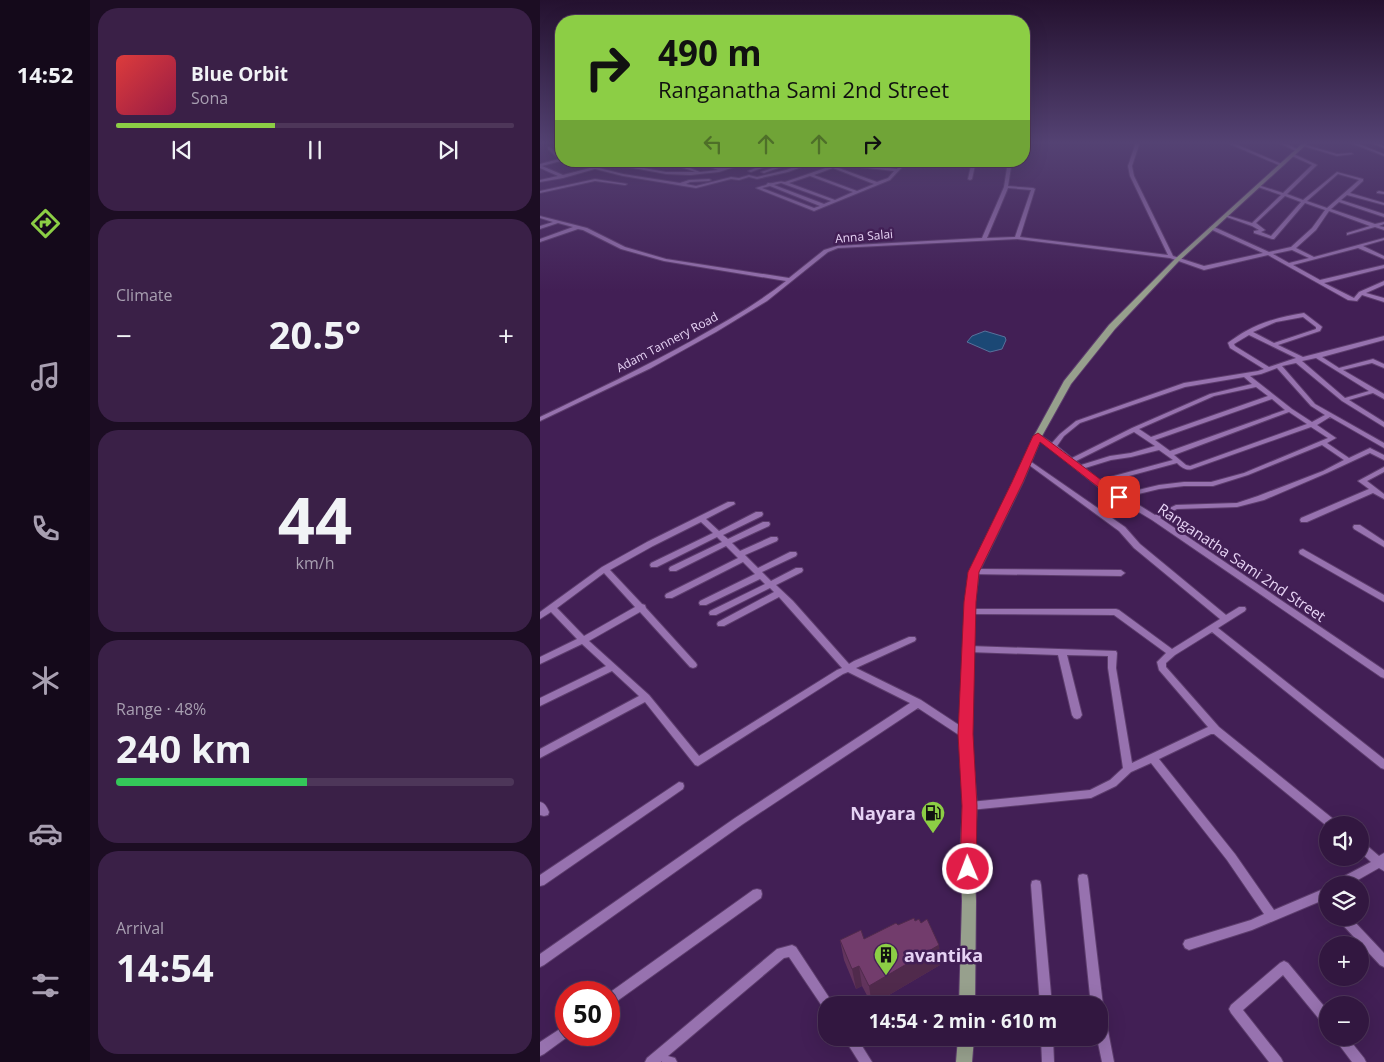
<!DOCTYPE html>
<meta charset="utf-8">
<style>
:root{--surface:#321740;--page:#3a2047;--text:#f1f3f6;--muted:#a89fb1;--line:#4d3659;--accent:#8cce45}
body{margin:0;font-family:"Open Sans",sans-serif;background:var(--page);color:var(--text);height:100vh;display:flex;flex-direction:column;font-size:19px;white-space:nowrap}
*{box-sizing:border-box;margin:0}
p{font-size:16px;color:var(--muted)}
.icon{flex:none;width:28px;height:28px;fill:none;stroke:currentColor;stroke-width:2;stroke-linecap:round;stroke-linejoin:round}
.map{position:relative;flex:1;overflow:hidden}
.details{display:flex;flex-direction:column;gap:8px;padding:8px;background:#1c0d23;width:450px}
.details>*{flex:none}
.top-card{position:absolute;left:15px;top:15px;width:475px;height:152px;border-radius:20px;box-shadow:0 5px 20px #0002,0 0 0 1px var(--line);background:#8cce45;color:#111;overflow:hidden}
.buttons{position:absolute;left:779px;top:816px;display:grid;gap:10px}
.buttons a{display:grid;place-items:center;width:50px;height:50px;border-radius:50%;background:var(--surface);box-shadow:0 5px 20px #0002,0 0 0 1px var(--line);font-size:25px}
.speed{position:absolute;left:15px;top:981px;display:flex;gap:10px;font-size:25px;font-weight:700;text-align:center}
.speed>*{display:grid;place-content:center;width:65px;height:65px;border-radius:50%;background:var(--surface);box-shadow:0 5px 20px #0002,0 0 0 1px var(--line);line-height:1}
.speed .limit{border:8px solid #d22;background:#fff;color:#111}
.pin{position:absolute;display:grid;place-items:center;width:42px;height:42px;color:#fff;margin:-21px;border-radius:10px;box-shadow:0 2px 8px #0006}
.me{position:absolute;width:55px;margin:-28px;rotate:359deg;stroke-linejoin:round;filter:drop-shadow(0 0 4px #0008)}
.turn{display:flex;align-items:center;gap:18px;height:105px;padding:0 20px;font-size:22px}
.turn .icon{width:65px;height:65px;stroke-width:2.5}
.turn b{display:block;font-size:35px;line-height:42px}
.lanes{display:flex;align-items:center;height:48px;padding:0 20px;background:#0003;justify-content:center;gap:25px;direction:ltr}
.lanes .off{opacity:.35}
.big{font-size:38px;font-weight:700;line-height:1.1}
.details .card{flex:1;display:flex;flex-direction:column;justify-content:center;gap:8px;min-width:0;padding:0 18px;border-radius:20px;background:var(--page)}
.details .dial{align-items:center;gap:0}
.dial b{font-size:65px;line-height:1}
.song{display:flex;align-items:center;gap:15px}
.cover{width:60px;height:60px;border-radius:8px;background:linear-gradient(135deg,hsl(0 70% 55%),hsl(340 70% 35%))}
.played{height:5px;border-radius:2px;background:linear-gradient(90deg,var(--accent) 40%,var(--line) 40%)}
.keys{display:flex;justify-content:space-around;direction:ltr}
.heat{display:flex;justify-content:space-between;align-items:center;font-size:28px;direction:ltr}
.charge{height:8px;border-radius:4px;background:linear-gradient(90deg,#34c759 48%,var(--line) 0)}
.trip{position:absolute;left:278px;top:996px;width:290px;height:50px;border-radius:20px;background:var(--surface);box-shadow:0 5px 20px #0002,0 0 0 1px var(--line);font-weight:700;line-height:50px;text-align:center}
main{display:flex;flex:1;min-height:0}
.tabs{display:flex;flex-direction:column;width:90px;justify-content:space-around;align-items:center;background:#14091a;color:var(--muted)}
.tabs .icon{width:35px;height:35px}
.tabs .current{color:var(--accent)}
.tabs b{font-size:22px;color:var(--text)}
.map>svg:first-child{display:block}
.water{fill:#1b4875;stroke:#58719b}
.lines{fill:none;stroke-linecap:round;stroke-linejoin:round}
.minor-casing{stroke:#5d3d6d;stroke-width:2}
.major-casing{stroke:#5d3d6d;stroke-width:2}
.minor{fill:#9772af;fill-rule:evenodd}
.major{fill:#97a08d;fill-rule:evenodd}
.wall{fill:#62345d}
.shaded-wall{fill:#502a4c}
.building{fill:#723c6c;stroke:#502a4c}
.route{fill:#e11d48;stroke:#92132f}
.labels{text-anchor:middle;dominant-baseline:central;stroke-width:5;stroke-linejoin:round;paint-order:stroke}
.far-street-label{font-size:12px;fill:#e6d2f4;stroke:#421f55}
.street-label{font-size:15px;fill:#e6d2f4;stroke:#421f55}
.near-poi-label{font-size:18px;font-weight:bold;fill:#e6d2f4;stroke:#421f55;text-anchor:end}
</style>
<main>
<nav class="tabs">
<b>14:52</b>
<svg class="icon current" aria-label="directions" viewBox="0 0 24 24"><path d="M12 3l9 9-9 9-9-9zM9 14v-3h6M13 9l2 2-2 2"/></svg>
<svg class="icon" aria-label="music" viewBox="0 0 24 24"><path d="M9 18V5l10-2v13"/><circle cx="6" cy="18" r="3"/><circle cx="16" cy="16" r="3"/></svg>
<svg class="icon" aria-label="phone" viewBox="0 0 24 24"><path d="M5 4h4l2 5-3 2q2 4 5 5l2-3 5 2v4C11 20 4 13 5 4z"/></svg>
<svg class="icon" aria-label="climate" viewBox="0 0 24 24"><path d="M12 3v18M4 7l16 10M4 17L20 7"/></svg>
<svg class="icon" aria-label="car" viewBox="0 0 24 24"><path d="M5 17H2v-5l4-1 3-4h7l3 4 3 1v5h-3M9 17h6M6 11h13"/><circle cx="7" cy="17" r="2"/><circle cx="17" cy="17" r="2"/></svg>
<svg class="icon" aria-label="filters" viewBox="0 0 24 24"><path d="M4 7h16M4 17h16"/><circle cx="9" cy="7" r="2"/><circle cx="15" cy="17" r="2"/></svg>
</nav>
<section class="details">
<div class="card">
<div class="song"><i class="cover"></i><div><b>Blue Orbit</b><p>Sona</p></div></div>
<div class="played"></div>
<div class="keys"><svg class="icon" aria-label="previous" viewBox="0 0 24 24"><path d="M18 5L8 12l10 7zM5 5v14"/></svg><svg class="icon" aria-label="pause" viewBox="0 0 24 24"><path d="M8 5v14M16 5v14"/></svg><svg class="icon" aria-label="next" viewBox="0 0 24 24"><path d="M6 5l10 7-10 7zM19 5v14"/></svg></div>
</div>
<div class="card"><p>Climate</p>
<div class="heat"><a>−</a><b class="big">20.5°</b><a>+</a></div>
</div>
<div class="card dial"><b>44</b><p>km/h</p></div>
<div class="card"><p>Range · 48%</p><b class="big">240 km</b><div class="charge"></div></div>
<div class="card"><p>Arrival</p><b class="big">14:54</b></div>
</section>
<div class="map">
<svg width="844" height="1062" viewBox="0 0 844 1062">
<rect width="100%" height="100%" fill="#421f55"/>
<!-- water -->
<path class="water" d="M 445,331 L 465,337 L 466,340 L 462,349 L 450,352 L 427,342 L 432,336 Z"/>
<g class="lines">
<defs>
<path id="minor" d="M 596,142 L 600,142 L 592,166 L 594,176 L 633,256 L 664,266 L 723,253 L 670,229 L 670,227 L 674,227 L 729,252 L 751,247 L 772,228 L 785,210 L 765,203 L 734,239 L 732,239 L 714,233 L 714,231 L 719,230 L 712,226 L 684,216 L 686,215 L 712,223 L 741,195 L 718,187 L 718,185 L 743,193 L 772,165 L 752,156 L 752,154 L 754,154 L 777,165 L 747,194 L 763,200 L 797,172 L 823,179 L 823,181 L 810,193 L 844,203 L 844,205 L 807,195 L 801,200 L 844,214 L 844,217 L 799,202 L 791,209 L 835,224 L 844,222 L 844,224 L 839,226 L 844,227 L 844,230 L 835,227 L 807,235 L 807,233 L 830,226 L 789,211 L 776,230 L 756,248 L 774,257 L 844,238 L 844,240 L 823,246 L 844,256 L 844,259 L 818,248 L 753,265 L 780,280 L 844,265 L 844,268 L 784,283 L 814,298 L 819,292 L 844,281 L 844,285 L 826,293 L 844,298 L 844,302 L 822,295 L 817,301 L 808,300 L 728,255 L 664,270 L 630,258 L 477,239 L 298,248 L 288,252 L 227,301 L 176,332 L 111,368 L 0,421 L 0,417 C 52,392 103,368 153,340 C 185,322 217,304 246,281 L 124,261 L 81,249 L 43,230 L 38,229 L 0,242 L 0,239 L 33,227 L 18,223 L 0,229 L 0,226 L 13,222 L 0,218 L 0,216 L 47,228 L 85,247 L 126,259 L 249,278 L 284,250 L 297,246 L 442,238 L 464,187 L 468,161 L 472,161 L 468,186 L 493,188 L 495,189 L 480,237 L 628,255 L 590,176 L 588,166 ZM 798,174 L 819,180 L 787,208 L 767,201 ZM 468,188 L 491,190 L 475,237 L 447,238 ZM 745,196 L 761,202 L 731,236 L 721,232 L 725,230 L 716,223 ZM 752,250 L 769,258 L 749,263 L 733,254 Z
M 685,142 L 691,142 L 744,165 L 741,166 Z
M 737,142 L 743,142 L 759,150 L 756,151 Z
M 808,142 L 814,142 L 844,154 L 844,156 Z
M 829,142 L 835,142 L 844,146 L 844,148 Z
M 763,144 L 797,154 L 811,153 L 813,154 L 797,156 L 763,146 Z
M 8,147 L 10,147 L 21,157 L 21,161 L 2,166 L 23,175 L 50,168 L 26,161 L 34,161 L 55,167 L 71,162 L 126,172 L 155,172 L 125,161 L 132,161 L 160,172 L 178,170 L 156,161 C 166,161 177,169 184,168 C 194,167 202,161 213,161 L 179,172 L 150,175 L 126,174 L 71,164 L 59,168 L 83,174 L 140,183 L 149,180 L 169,179 L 171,180 L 169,181 L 150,182 L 146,184 L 156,186 L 191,177 L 199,178 L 209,175 L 217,177 L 246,170 L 271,161 L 278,161 L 248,172 L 217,179 L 209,177 L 199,180 L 191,179 L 156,188 L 83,176 L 55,169 L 23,178 L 0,182 L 0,180 L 18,176 L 0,168 L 0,164 L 19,159 L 8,149 Z
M 234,161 L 241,161 L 211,172 L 208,171 Z
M 252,161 L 259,161 L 224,173 L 221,172 Z
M 291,161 L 357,169 L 364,161 L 368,161 L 350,180 L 274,211 L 216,188 L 226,185 L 228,183 C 234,184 239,180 245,182 L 297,164 ZM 301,165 L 354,171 L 348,178 L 337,182 L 296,167 ZM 293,168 L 334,184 L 317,191 L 274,175 ZM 270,176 L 313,192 L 295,200 L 249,183 ZM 241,183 L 291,201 L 284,204 L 234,185 ZM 230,186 L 280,206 L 274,208 L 222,188 Z
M 432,161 L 436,161 L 432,179 L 430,180 L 428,179 Z
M 55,179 L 87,184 L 85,185 L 55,181 L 0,193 L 0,191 Z
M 839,191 L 844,192 L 844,194 L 837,193 L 837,192 Z
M 764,313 L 781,326 L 782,327 L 780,331 L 738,345 L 763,357 L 844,336 L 844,340 L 782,357 L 799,368 L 833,359 L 844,364 L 844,368 L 832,363 L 803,370 L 844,394 L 844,399 L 833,393 L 809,400 L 844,422 L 844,427 L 802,401 L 756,363 L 742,366 L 775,404 L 844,443 L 844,448 L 790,417 L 777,425 L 796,438 L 787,443 L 809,458 L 830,448 L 844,455 L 844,460 L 830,453 L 787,473 L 724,500 L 697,507 L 637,509 L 620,518 L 844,670 L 844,678 L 841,677 L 612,520 L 562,490 L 495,436 L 496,435 L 500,435 L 512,443 L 520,434 L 536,421 L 627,389 L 644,383 L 718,371 L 724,369 L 690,348 L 688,343 L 689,342 C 695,338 700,334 706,331 C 724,321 744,316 764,313 ZM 763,317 L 776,327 L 776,329 L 734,343 L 713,332 L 736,322 ZM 709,335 L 756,358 L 729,367 L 695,346 L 694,344 ZM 776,358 L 829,391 L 805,398 L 762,361 ZM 737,368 L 771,406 L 785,415 L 772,422 L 752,409 L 710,376 L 721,374 ZM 704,377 L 712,384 L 670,394 L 592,428 L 532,458 L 517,446 L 524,436 L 540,423 L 645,387 ZM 716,387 L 728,396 L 611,437 L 599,429 L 674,396 ZM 732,399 L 745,410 L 630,451 L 615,440 ZM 749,412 L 767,424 L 650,466 L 646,465 L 634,455 ZM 771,427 L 788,438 L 704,473 L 671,482 L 644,482 L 619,485 L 581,494 L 563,483 L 637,463 C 641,467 646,471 652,469 ZM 594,432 L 615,446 L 591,453 L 570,456 L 541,465 L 536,461 ZM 782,445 L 804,460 L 783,471 L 718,496 L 697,503 L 636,505 L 615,515 L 586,497 L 619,489 L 644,486 L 673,486 L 708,475 ZM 619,450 L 633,460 L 559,480 L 545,468 L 571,460 L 591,457 Z
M 487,459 L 585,527 L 600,544 L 686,615 L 699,607 L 705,607 L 706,609 L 705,611 L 678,628 L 844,759 L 844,769 L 841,768 L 672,632 L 635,655 L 626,663 L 626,667 L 679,727 L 797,822 L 798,825 L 788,825 L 788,827 L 674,734 L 671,734 L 619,759 L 695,854 L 734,910 L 788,887 L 788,898 L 712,930 L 649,950 L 645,948 L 643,944 L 645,940 L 711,920 L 724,914 L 687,860 L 611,763 L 591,772 L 576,786 L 551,798 L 430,810 L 426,809 L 425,806 L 426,803 L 430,802 L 550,790 L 570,780 L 583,768 L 568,668 L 568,656 L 527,655 L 542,715 L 540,718 L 537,719 L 534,718 L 532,715 L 518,655 L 429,652 L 426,651 L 425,649 L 426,647 L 429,646 L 576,651 L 577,653 L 576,668 L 592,763 L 668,727 L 619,670 L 617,662 L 626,653 L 574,615 L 427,614 L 426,612 L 427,610 L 430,609 L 576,609 L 579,610 L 632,649 L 680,619 L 594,548 L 579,531 L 485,462 L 484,461 Z
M 844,467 L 844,472 L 827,481 L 844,494 L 844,499 L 833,493 L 767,522 L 761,522 L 760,520 L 761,518 L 829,489 L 818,481 Z
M 188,502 L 194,502 L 195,504 L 166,519 L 179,531 L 216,512 L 222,512 L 223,514 L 222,516 L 183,535 L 188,539 L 223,522 L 229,522 L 230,524 L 229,526 L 192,543 L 200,551 L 231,537 L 237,537 L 238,539 L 237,541 L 205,555 L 218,568 L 250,552 L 256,552 L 257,554 L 256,556 L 222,572 L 231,581 L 256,568 L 262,568 L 263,570 L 262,572 L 236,585 L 253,601 L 309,664 L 314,661 L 369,637 L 375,637 L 376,639 L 375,641 L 316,668 L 381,700 L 428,731 L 430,734 L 428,737 L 425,738 L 422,737 L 378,708 L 203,824 L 4,965 L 0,967 L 0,954 L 195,818 L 370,703 L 308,672 L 303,674 L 158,766 L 155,765 L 105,702 L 0,758 L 0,749 L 99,696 L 72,671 L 0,706 L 0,698 L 66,666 L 42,644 L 0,664 L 0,657 L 37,639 L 11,612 L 0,619 L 0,612 L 62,567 L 107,542 ZM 161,522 L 173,533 L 111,563 L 110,565 L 111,567 L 117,567 L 177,537 L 182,542 L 130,567 L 129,569 L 130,571 L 136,571 L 186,546 L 198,558 L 126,594 L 125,596 L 126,598 L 132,598 L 203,562 L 215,574 L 160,601 L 159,603 L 160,605 L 166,605 L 220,579 L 225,584 L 170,611 L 169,613 L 170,615 L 176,615 L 230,588 L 234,592 L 178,622 L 177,624 L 178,626 L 184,626 L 239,597 L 302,668 L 297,670 L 159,756 L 109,695 L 49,641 L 100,612 L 150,667 L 153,668 L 156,667 L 157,665 L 156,663 L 106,608 L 105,605 L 102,604 L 70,570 L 113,546 ZM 64,573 L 95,607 L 44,636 L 17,608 Z
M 814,525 L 820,525 L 844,541 L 844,547 L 814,529 L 813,527 Z
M 763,549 L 844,595 L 844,602 L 760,554 L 759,552 L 760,550 Z
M 434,569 L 581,570 L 585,573 L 581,576 L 431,574 L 430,572 Z
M 139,782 L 143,783 L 144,786 L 143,789 L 4,885 L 0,886 L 0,875 Z
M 0,802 C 5,803 7,807 9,812 L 8,815 L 4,816 L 0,815 Z
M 820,841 L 824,843 L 839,856 L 844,853 L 844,871 L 839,868 L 809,885 L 794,885 L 795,881 L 831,862 L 820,852 Z
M 543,874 L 547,875 L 548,879 L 563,1005 L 560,1010 L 563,1011 L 565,1015 L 574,1062 L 562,1062 L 557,1038 L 559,1038 L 559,1005 L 530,1005 L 532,1001 L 550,996 L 538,879 L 539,875 Z
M 496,880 L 500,881 L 501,885 L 512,1005 L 500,1005 L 491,885 L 492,881 Z
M 217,889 L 221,890 L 222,894 L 221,898 L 73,1004 L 69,1006 L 69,993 L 213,890 Z
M 798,918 L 811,918 L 844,953 L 844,967 L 840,965 L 800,922 Z
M 252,945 L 256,947 L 294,1005 L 286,1005 L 286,1010 L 284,1009 L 249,957 L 244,958 L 128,1056 L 135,1058 L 137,1062 L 122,1062 L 122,1061 L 121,1062 L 105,1062 L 107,1058 L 237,949 Z
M 744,961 L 748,963 L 788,1011 L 788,1027 L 784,1025 L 743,975 L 703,1010 L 741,1058 L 743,1062 L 729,1062 L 691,1013 L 689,1009 L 691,1005 L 740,963 Z
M 26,1025 L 26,1035 L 30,1035 L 4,1054 L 0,1056 L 0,1042 Z
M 304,1038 L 317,1038 L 332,1062 L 319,1062 Z
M 501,1038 L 513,1038 L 514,1062 L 502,1062 Z
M 795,1038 L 808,1038 L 824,1058 L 826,1062 L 812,1062 L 797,1042 Z"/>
<path id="major" d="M 764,142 L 769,142 L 639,261 L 575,329 L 531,384 L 502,436 L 483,482 L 439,572 L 435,602 L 431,734 L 437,806 L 434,853 L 436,901 L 435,1005 L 419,1005 L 422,901 L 420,853 L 423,806 L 419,734 L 425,602 L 429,572 L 473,482 L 494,436 L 524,381 L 569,325 L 635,259 Z
M 418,1038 L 434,1038 L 432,1062 L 416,1062 Z"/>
</defs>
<!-- minor casing -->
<use href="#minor" class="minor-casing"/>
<!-- major casing -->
<use href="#major" class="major-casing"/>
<!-- minor -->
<use href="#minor" class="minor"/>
<!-- major -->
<use href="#major" class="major"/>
</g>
<!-- wall -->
<path class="wall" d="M 375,921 L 381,923 L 399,945 L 400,965 L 332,1005 L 322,986 L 316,989 L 304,960 L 300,940 L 324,939 L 358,925 Z"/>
<!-- shaded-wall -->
<path class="shaded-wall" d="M 399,945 L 400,965 L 332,1005 L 329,986 Z
M 319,966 L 322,986 L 316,989 L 312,969 Z"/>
<!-- building -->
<path class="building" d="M 374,918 L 375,921 L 379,919 L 381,923 L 387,919 L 399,945 L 329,986 L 319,966 L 312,969 L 300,940 L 321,930 L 324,939 L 356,923 L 358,925 Z"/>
<!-- sky -->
<linearGradient id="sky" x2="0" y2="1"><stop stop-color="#24112f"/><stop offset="0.49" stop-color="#544273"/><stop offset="1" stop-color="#544273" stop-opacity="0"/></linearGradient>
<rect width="844" height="291" fill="url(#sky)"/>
<!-- route -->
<path class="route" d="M 498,433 L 584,497 L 583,500 L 575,500 L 500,442 L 483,482 L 439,572 L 436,602 L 433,734 L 437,806 L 436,869 L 434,874 L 428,876 L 422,874 L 420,869 L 422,806 L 418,734 L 424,602 L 428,572 L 472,482 L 493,436 Z"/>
<!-- icons -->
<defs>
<symbol id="fuel-pin" viewBox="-11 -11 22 30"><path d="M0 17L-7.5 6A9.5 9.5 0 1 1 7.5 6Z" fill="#8cce45" stroke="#421f55"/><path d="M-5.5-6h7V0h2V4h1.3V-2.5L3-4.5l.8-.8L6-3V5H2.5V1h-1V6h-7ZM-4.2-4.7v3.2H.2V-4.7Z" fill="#111"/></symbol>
<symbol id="building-pin" viewBox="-11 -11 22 30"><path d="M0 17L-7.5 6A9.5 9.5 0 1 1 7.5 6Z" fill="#8cce45" stroke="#421f55"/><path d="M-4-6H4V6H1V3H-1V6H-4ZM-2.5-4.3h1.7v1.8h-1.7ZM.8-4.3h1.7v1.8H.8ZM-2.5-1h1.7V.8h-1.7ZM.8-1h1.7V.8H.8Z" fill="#111"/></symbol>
</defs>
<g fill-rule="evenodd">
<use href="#fuel-pin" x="379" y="799" width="28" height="38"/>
<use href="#building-pin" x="332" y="941" width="28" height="38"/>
</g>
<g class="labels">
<!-- far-street labels -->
<g class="far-street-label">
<text transform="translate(324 236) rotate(-5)">Anna Salai</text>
<text transform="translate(127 342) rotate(-28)">Adam Tannery Road</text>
</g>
<!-- street labels -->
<g class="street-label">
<text transform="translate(702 562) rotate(34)">Ranganatha Sami 2nd Street</text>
</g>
<!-- near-poi labels -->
<g class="near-poi-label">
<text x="376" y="813">Nayara</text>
<text x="364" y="955" text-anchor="start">avantika</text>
</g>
</g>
</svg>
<div class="buttons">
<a><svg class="icon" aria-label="sound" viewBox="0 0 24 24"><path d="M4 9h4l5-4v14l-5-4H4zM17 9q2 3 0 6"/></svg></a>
<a><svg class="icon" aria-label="layers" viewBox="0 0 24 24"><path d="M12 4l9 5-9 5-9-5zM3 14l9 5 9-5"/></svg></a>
<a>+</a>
<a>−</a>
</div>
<div class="speed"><div class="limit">50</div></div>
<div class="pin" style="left:579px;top:497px;background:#d93025"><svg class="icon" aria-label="arrive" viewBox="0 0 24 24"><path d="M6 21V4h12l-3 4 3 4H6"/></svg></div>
<svg class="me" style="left:428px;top:869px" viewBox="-20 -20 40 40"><circle r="17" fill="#e11d48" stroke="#fff" stroke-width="3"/><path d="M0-11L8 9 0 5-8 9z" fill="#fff"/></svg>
<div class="trip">14:54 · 2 min · 610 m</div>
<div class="top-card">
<div class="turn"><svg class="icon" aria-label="right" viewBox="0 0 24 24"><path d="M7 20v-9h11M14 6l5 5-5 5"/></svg><div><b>490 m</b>Ranganatha Sami 2nd Street</div></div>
<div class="lanes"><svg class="icon off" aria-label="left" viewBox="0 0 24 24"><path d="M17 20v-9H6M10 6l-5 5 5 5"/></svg><svg class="icon off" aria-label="ahead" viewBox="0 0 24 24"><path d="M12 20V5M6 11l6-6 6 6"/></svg><svg class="icon off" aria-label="ahead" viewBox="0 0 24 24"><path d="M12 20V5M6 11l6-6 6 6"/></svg><svg class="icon" aria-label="right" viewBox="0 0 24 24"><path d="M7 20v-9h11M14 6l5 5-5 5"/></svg></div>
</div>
</div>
</main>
